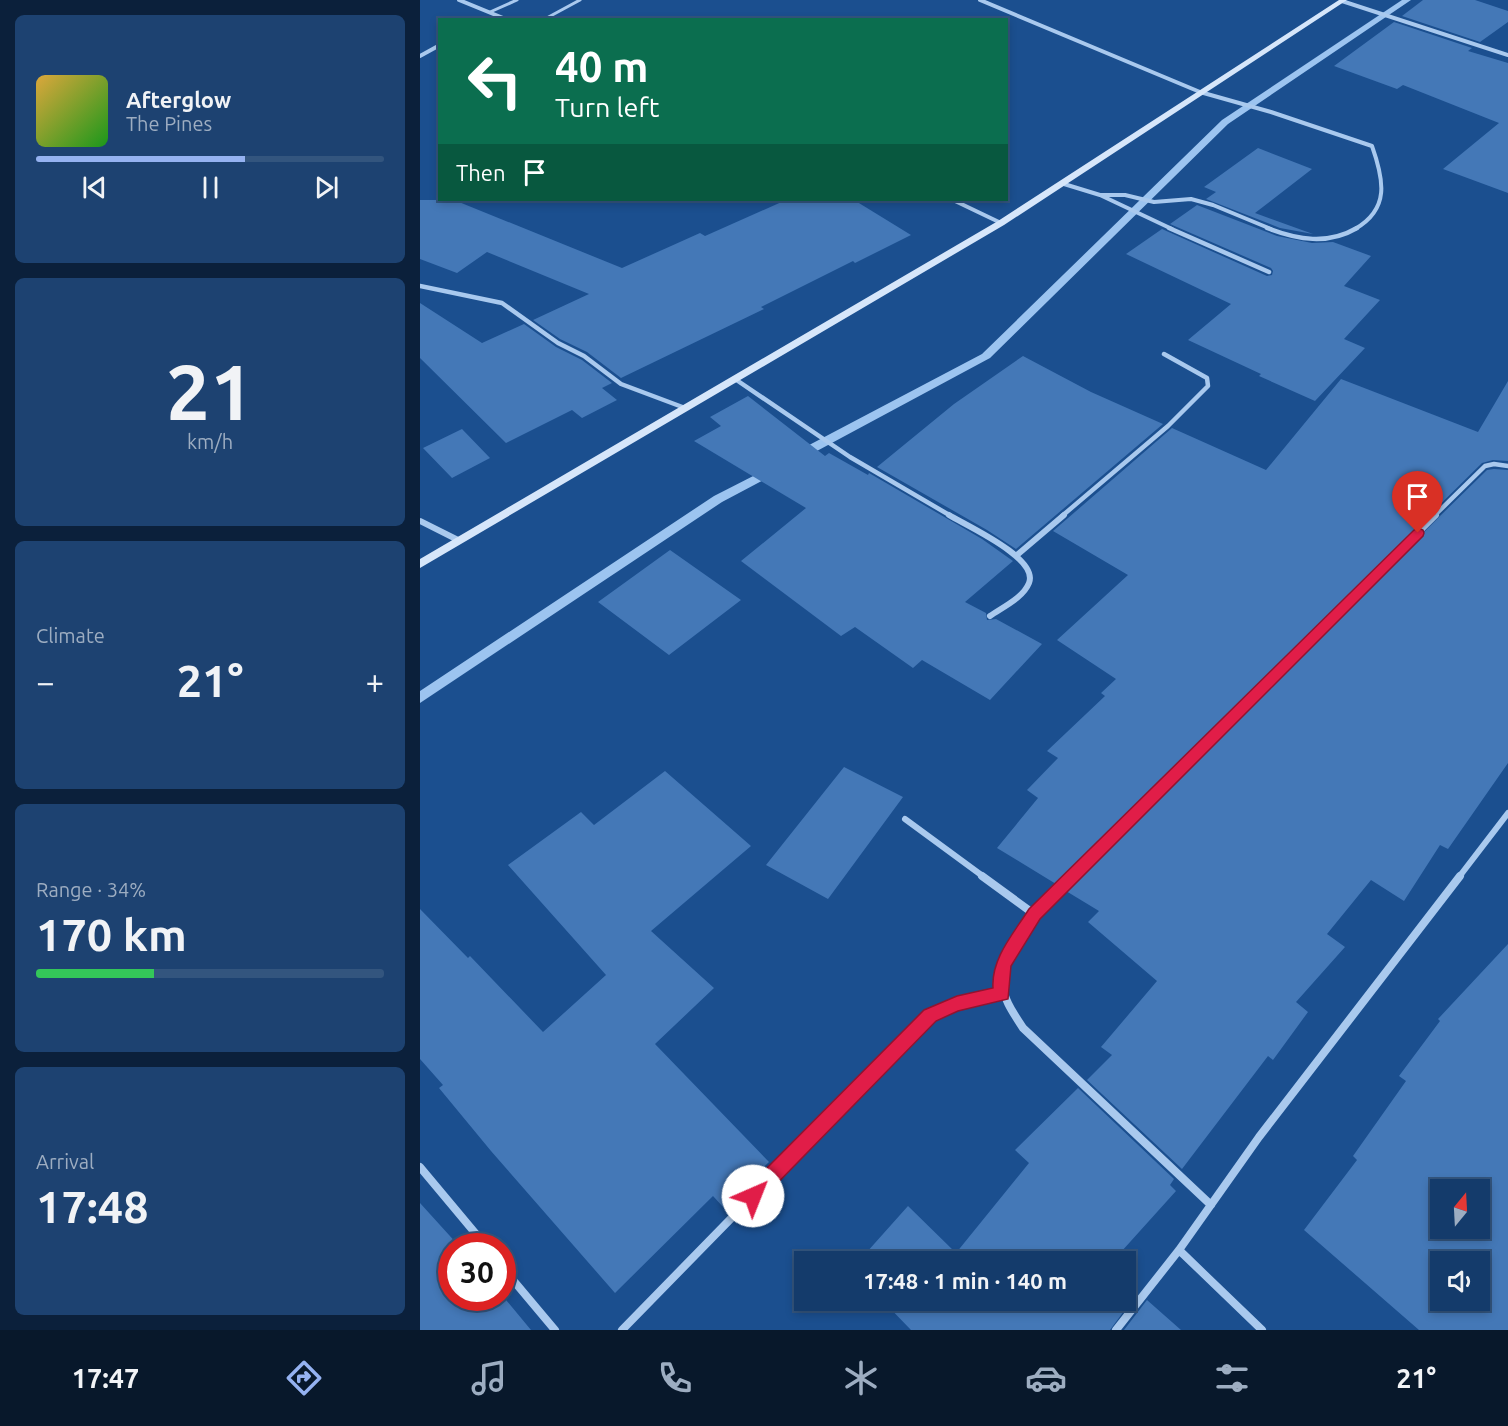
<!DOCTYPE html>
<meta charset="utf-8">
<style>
:root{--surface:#143b6b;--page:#1d4271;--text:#f1f3f6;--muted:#9dadc1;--line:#33557e;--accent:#95b2f1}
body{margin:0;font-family:Ubuntu,sans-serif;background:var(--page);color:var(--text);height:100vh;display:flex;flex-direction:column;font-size:22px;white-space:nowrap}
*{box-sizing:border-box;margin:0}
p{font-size:20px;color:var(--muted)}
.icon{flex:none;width:33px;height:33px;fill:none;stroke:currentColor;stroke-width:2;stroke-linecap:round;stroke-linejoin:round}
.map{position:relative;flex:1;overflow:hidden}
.side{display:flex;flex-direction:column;gap:15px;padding:15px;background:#0b203b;width:420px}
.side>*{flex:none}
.hud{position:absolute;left:18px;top:18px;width:570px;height:183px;border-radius:0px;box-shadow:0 3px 9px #0003,0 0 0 2px var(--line);background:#0b6e4f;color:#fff;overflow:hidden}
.needle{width:39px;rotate:18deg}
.tools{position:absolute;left:1010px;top:1179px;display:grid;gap:12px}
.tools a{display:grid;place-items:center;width:60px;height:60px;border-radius:0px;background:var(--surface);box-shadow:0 3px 9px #0003,0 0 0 2px var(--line);font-size:30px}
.speed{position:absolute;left:18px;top:1233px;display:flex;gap:12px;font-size:30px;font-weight:700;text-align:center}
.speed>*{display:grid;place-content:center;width:78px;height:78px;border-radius:50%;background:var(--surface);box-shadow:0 3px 9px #0003,0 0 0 2px var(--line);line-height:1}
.speed .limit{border:9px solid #d22;background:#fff;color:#111}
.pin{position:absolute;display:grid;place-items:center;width:51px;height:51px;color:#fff;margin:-62px -26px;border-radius:50% 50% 50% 0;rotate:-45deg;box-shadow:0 0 6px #0007}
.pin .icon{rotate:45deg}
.me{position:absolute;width:66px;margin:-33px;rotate:44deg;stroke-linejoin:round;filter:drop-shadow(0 0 4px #0008)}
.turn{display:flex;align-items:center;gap:21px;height:126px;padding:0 18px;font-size:27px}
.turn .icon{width:78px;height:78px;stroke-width:2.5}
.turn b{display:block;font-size:42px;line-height:51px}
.then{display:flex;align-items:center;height:57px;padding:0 18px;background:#0003;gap:12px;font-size:22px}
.big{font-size:45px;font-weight:700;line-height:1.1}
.side .tile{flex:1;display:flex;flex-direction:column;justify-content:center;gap:9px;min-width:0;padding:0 21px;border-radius:9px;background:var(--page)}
.side .dial{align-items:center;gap:0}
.dial b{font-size:78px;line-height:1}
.song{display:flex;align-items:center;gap:18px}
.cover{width:72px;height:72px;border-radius:9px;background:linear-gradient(135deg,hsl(40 70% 55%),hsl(120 70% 35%))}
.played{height:6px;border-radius:3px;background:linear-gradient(90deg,var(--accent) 60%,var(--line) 60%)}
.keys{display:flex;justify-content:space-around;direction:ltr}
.heat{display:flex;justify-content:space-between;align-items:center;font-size:33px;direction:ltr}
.charge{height:9px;border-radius:4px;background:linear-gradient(90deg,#34c759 34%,var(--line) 0)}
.trip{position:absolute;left:374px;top:1251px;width:342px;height:60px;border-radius:0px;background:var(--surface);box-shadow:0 3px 9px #0003,0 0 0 2px var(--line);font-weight:700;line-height:60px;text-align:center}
.tabs{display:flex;height:96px;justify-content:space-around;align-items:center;background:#08182b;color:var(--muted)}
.tabs .icon{width:42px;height:42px}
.tabs .on{color:var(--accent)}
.tabs b{font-size:27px;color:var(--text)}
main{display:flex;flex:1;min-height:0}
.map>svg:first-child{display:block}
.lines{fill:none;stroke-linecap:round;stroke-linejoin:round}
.stream{fill:#9cc4f0;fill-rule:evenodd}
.building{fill:#4478b7;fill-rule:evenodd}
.lane{stroke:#a9c9ee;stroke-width:3}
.street-far3{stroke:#a9c9ee;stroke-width:4}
.street-far2{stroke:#a9c9ee;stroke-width:4.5}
.street-far1{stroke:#a9c9ee;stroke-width:6}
.street{stroke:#a9c9ee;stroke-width:8}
.secondary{fill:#d6e6fa;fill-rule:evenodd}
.route{fill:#e11d48;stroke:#92132f;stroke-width:1.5}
</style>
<main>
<section class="side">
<div class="tile">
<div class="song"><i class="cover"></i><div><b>Afterglow</b><p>The Pines</p></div></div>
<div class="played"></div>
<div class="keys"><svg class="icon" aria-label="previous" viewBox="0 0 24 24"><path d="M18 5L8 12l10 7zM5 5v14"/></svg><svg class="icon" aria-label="pause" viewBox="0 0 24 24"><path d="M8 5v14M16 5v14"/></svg><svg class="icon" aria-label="next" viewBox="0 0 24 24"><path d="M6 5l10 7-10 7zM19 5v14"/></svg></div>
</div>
<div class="tile dial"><b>21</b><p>km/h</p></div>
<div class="tile"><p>Climate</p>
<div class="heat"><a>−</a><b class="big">21°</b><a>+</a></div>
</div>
<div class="tile"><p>Range · 34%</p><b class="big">170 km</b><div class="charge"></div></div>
<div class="tile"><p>Arrival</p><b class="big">17:48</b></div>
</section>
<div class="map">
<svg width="1088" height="1330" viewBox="0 0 1088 1330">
<rect width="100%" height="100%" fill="#1b4f8f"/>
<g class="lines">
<!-- stream -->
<path class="stream" d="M 982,0 L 991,0 L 808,124 L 570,358 L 382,459 L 374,459 L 372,456 L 374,453 L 562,354 L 802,120 Z
M 351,467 L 357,471 L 355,474 L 302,502 L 0,703 L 0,691 L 294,496 Z"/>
</g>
<!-- building -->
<path class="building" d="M 1003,0 L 1055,0 L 1088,11 L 1088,22 L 1060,42 L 982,16 Z
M 974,22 L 1052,48 L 1048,51 L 1088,63 L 1088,193 L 1023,169 L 1079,123 L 983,85 L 977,89 L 914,66 Z
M 838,148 L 892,169 L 835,213 L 893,234 L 860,228 L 786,199 L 796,192 L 784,187 Z
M 0,200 L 34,200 L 202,268 L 280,233 L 285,236 L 366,200 L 434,200 L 491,235 L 435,263 L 433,261 L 341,307 L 344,309 L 201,378 L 167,352 L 140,339 L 113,320 L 169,294 L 67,252 L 37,273 L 0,259 Z
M 777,205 L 857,236 L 892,243 L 913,242 L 951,256 L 924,286 L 960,300 L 924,339 L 945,348 L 895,401 L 839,376 L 841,374 L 768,340 L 811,304 L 706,254 L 742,229 L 847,276 L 852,275 L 853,271 L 851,268 L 750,224 Z
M 0,303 L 62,343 L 104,324 L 136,347 L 162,360 L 192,383 L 182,388 L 197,400 L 162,418 L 152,410 L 86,443 L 0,358 Z
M 603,356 L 671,392 L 743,424 L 596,549 L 567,530 L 457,467 L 534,404 Z
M 921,379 L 1058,432 L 1088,381 L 1088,461 L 1073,460 L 1062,463 L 636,884 L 577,848 L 618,798 L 607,790 L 638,758 L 627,751 L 685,696 L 681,693 L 696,679 L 637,640 L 708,575 L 633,531 L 752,428 L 846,470 Z
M 328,396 L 405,456 L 409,453 L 448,475 L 449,473 L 562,539 L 593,561 L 545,602 L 566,613 L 567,620 L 576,619 L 622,644 L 570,700 L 502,660 L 493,668 L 435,627 L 421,636 L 321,561 L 386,508 L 274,441 L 301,426 L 290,417 Z
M 42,429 L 70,458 L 32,478 L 3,448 Z
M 1074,469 L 1088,470 L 1088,763 L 1028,849 L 1020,845 L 984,901 L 951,880 L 907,934 L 925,947 L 876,1002 L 888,1012 L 853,1060 L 848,1056 L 762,1169 L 667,1080 L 692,1055 L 681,1047 L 737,981 L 668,922 L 679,911 L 646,891 L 1021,515 L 1067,470 Z
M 250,550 L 321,600 L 249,655 L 178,602 Z
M 424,767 L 483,797 L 408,899 L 346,865 Z
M 245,771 L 331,846 L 231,931 L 294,988 L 235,1044 L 349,1162 L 303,1207 L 293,1196 L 195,1293 L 71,1151 L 19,1088 L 23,1085 L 0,1059 L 0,909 L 48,958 L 50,956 L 123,1032 L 186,975 L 88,865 L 161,812 L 174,825 Z
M 1088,944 L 1088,1330 L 999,1330 L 884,1230 L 937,1160 L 933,1156 L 986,1081 L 979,1076 L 1020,1021 L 1018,1019 ZM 1020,1190 L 1059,1190 L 1059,1228 L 1020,1228 ZM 1020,1262 L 1059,1262 L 1059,1300 L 1020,1300 Z
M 658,1088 L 754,1179 L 750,1185 L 756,1191 L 692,1262 L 438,1262 L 488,1206 L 536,1253 L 609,1163 L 595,1150 Z
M 0,1203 L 39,1246 L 32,1246 L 32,1298 L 82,1298 L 82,1295 L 111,1330 L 0,1330 Z
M 705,1281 L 718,1292 L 690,1330 L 491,1330 L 462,1300 L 705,1300 Z
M 727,1300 L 761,1330 L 704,1330 Z"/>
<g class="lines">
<!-- lane -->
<path class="lane" d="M 70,12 L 97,0
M 123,20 L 160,0"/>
<!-- street-far3 -->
<path class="street-far3" d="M 39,0 L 88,20
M 560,0 L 780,92 L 851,112 L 952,146 C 964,180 970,209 935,229
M 922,1 L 1088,55
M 0,56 L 20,45
M 644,184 L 680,195 L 752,229
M 680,195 L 705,195 L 734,202 L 771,199 L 793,205 L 851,229
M 533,200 L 581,223"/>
<!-- street-far2 -->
<path class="street-far2" d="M 749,228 L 849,272
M 847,228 C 878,240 908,245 937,228
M 0,286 L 82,303 L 138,343 L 164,356 L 201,384 L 265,408
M 315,379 L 430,457 L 531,516
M 642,516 L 748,426 L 788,386 L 787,378 L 744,354
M 1014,516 L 1065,466 L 1074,464 L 1088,466"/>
<!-- street-far1 -->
<path class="street-far1" d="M 529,515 C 547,526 619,558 609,583 C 603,598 583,607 570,616
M 0,521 L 38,540
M 597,555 L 644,515
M 485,819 L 564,877
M 651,877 L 1016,515
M 1039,877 L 1088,813"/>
<!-- street -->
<path class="street" d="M 562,876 L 614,914
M 653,876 C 628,900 579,945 582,982 C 583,999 594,1014 603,1028 L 791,1205
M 0,1167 L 66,1246
M 759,1250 L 842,1330
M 82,1267 L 135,1330
M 202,1330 L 510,1015 L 537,1004 L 582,994
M 696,1330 L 759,1250 L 839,1137 L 1040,876"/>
<!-- secondary -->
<path class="secondary" d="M 919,0 L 927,0 L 584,225 L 0,568 L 0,559 L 578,221 Z"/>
</g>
<!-- route -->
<path class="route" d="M 998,528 L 1003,530 L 1004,533 L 1003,536 L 620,919 L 591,966 L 588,999 L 538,1011 L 516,1021 L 339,1202 L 333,1205 L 326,1202 L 324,1196 L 326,1189 L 504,1010 L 537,996 L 573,988 C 571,958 594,933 609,909 L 994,530 Z"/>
</svg>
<div class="tools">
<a><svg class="needle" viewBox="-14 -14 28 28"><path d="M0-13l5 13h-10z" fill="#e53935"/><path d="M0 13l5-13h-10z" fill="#9dadc1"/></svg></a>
<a><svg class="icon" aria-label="sound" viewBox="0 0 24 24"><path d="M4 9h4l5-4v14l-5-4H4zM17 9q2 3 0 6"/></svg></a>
</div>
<div class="speed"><div class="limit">30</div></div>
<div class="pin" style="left:998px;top:533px;background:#d93025"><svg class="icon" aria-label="arrive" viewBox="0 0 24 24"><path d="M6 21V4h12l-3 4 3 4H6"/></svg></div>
<svg class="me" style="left:333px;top:1196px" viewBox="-20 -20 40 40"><circle r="19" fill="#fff"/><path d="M0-13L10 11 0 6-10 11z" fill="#e11d48"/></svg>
<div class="trip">17:48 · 1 min · 140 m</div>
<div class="hud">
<div class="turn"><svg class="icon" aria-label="left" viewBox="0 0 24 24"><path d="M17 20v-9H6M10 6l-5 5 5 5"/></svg><div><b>40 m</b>Turn left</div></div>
<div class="then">Then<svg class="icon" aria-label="arrive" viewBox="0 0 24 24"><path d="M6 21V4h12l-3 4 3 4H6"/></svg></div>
</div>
</div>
</main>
<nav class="tabs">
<b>17:47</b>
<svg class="icon on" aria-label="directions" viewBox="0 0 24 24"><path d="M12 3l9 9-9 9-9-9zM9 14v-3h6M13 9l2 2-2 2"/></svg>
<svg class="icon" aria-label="music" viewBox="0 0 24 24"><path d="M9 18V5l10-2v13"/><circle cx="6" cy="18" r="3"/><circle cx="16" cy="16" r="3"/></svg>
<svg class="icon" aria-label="phone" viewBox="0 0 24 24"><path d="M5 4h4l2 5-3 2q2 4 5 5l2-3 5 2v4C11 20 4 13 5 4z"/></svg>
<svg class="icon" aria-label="climate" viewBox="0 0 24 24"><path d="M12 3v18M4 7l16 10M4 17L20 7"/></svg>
<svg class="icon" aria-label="car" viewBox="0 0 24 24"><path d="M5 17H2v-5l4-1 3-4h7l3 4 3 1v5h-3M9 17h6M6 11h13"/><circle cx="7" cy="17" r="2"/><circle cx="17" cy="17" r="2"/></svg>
<svg class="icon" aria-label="filters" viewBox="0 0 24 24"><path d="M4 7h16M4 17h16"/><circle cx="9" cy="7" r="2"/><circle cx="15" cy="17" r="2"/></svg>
<b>21°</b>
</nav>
